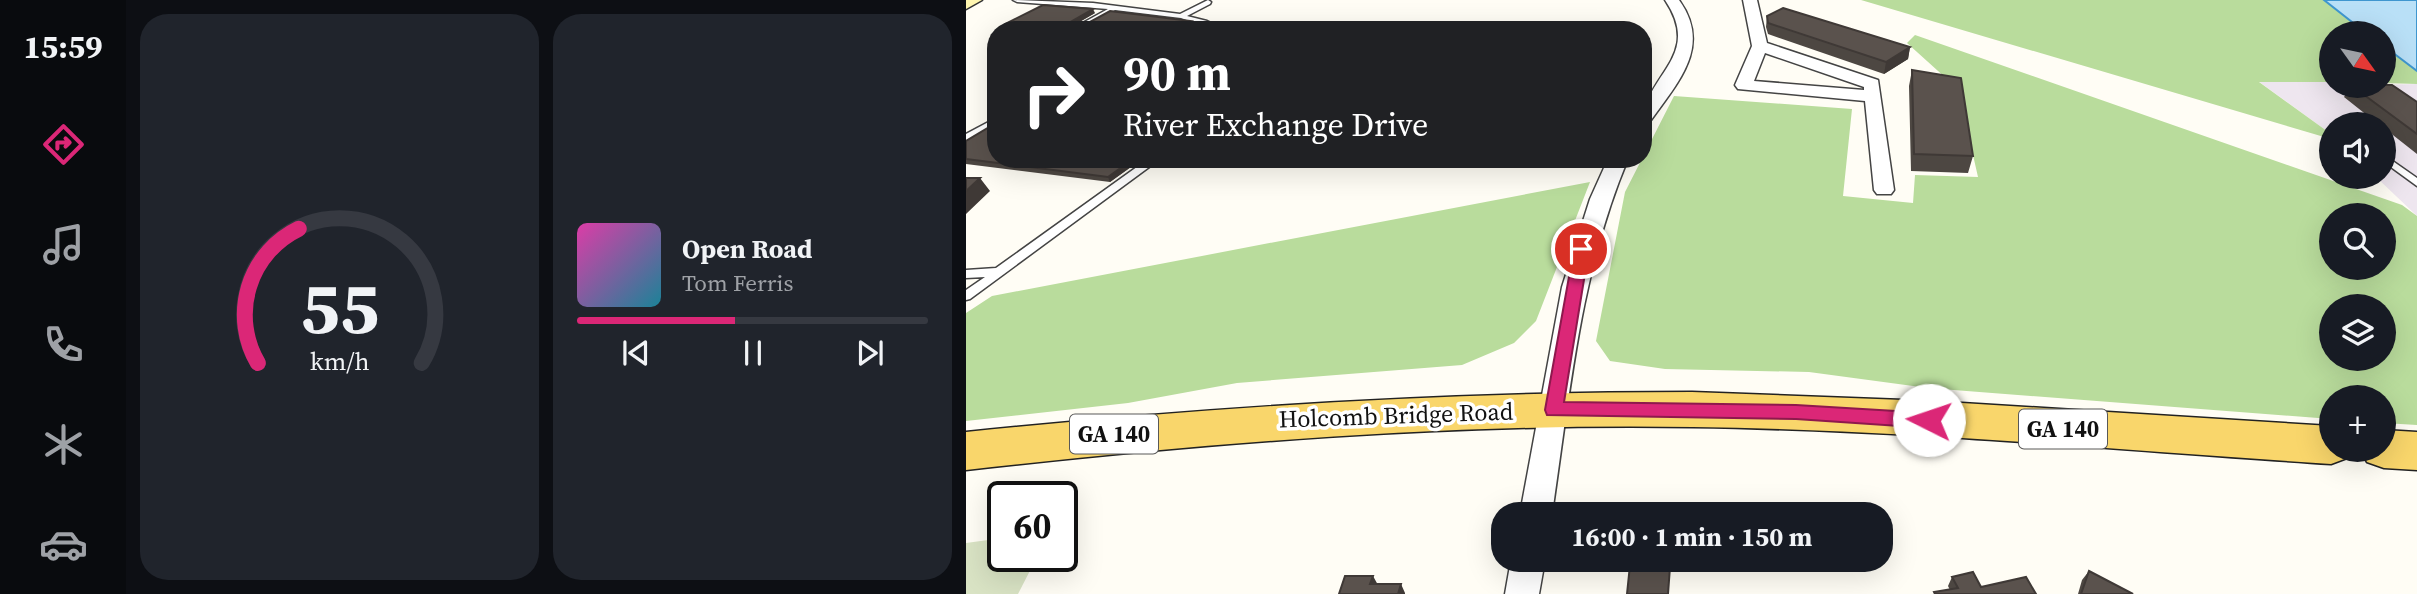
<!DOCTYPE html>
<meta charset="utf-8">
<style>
:root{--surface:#171b24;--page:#20242c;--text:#f1f3f6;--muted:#9ea1a6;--line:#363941;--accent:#db2777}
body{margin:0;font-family:"Source Serif 4",serif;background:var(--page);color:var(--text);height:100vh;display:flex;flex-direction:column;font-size:26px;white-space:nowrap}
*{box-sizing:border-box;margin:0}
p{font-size:23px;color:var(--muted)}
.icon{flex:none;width:38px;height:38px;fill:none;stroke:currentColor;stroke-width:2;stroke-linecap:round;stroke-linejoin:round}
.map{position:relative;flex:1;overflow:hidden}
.sheet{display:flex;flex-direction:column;gap:14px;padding:14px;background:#0d0f14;width:840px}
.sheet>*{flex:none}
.top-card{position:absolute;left:21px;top:21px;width:665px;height:147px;border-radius:28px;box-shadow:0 7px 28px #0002;background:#202124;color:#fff;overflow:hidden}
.needle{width:46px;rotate:123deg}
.buttons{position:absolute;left:1353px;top:21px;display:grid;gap:14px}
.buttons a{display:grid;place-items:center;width:77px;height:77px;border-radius:50%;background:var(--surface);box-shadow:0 7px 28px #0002;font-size:35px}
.speed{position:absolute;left:21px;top:481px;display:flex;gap:14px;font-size:35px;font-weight:700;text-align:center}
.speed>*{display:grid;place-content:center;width:91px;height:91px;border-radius:50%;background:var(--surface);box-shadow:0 7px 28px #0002;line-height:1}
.speed .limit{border:4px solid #111;border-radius:10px;background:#fff;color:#111}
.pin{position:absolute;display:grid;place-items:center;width:60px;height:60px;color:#fff;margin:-30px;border:4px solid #fff;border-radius:50%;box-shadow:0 2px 7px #0007}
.me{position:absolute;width:77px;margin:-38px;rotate:274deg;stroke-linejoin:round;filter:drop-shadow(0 0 5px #0008)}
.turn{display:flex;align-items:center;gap:24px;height:147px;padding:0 21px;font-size:32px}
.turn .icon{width:91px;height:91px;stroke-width:2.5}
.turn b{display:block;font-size:49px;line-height:60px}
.sheet .widget{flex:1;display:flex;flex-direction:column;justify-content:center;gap:10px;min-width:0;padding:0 24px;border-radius:28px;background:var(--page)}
.sheet .dial{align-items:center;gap:0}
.dial svg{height:182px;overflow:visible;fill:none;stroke:var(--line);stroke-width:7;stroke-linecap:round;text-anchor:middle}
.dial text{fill:var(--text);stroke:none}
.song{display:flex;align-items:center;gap:21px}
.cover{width:84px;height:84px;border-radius:10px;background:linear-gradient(135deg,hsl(320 70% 55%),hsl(190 70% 35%))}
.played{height:7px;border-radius:4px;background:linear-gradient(90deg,var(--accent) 45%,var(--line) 45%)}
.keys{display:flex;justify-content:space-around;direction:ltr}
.sheet .tiles{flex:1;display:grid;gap:14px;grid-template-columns:repeat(2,1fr)}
.trip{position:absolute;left:525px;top:502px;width:402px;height:70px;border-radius:28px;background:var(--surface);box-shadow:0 7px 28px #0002;font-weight:700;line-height:70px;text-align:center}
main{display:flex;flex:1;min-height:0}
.menu{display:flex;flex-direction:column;width:126px;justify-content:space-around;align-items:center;background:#090b0e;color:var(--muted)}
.menu .icon{width:49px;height:49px}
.menu .active{color:var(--accent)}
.menu b{font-size:32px;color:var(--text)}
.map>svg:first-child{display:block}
.industrial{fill:#eee6ef}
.forest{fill:#b9dc9c;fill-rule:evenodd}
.cemetery{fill:#d9e3c4}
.water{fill:#b9e0f7;stroke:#3f96cf;stroke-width:2}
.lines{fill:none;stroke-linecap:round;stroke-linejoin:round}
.service-casing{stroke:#444;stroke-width:3}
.minor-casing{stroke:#444;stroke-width:3}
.secondary-casing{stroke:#333;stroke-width:3}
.primary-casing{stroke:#222;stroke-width:3}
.service{fill:#fff;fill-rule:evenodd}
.minor{fill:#fff;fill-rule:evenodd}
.secondary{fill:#fff6b0;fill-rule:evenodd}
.primary{fill:#f9d66b;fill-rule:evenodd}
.wall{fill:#4d4742}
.shaded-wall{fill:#3f3936}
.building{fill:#5a524d;stroke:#3f3936;stroke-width:2}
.route{fill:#db2777;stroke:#8e194d;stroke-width:2}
.labels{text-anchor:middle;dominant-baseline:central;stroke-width:7;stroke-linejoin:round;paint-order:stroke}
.shield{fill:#fff;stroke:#585858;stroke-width:2}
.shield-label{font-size:23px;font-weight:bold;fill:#111}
.street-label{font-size:24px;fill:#111;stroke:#fff}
</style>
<main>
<nav class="menu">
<b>15:59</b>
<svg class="icon active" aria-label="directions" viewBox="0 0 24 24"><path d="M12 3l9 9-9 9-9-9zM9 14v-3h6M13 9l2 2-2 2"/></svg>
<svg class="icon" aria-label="music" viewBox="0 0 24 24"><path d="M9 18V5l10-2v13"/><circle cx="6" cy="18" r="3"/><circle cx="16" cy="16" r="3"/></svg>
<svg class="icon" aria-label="phone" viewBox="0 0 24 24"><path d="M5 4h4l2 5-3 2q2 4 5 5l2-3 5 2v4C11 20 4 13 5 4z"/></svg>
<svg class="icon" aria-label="climate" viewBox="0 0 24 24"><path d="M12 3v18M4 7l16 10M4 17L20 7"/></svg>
<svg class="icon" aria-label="car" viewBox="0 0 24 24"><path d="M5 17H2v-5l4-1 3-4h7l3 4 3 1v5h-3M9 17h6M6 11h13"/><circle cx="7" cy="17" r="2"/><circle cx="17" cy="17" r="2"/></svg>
</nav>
<section class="sheet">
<div class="tiles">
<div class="widget dial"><svg viewBox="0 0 100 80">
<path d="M14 69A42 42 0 1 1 86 69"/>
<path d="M14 69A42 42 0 0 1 32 10" stroke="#db2777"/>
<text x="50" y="56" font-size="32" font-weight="700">55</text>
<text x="50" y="72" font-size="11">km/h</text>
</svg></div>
<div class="widget">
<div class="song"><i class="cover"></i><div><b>Open Road</b><p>Tom Ferris</p></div></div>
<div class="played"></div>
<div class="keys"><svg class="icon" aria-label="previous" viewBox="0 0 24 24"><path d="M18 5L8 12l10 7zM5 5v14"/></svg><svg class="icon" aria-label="pause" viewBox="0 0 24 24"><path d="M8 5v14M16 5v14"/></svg><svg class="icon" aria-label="next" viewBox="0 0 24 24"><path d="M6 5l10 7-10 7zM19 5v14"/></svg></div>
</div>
</div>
</section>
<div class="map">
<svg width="1451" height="594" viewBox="0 0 1451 594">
<rect width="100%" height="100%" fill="#fffdf5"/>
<!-- industrial -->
<path class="industrial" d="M 1292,81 L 1365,82 L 1365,86 L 1451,84 L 1451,216 L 1410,177 L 1418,177 L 1418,124 L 1365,124 L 1365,134 Z"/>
<!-- forest -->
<path class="forest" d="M 895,0 L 1358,0 L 1400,33 L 1365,33 L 1365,82 L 1293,82 L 1365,134 L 1365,139 Z
M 949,35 L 1436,205 L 1451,216 L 1451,425 L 1418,423 L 1418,397 L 1365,397 L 1365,419 L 962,388 L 843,372 L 699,369 L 644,361 L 630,341 L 659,192 L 708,96 L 886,109 L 877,196 L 947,203 L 949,175 L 1012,177 L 992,89 L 941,43 ZM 1365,215 L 1418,215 L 1418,268 L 1365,268 ZM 1365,306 L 1418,306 L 1418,359 L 1365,359 Z
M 1418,46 L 1451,71 L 1451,84 L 1418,83 Z
M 624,182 L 570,321 L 548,343 L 496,365 L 271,383 L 162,403 L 0,421 L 0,313 L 26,296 Z"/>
<!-- cemetery -->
<path class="cemetery" d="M 37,538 L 37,556 L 71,557 L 52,594 L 0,594 L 0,543 Z"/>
<!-- water -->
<path class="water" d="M 1358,0 L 1451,0 L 1451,71 L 1418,46 L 1418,33 L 1400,33 Z"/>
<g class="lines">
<defs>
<path id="service" d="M 47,0 L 127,3 L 214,14 L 242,0 L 245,2 L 244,4 L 221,16 L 241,21 L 260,30 L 249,30 L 215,18 L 149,10 L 114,30 L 104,30 L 142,9 L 51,2 Z
M 26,35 L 30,35 L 30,39 L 26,39 Z
M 30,118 L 30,125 L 0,141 L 0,134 Z
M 1418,155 L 1451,178 L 1451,186 L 1418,162 Z
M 182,159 L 194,159 L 4,299 L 0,300 L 0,290 L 19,277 L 0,278 L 0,270 L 30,268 Z"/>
<path id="minor" d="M 699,0 L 713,0 C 747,47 711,83 683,123 L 677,124 C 677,74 738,58 699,0 Z
M 777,0 L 791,0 L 801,43 L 912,80 L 928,190 L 925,194 L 911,194 L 908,190 L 899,101 L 772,89 L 769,85 L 786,46 ZM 799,53 L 898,87 L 898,90 L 788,81 Z
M 642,159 L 662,159 C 614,273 604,393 586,514 L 554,514 L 596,287 L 624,199 Z
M 545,560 L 579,560 L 573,594 L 539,594 Z"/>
<path id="secondary" d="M 0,0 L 16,0 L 0,9 Z"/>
<path id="primary" d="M 726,392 L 964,401 L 1365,426 L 1365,450 L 1386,450 L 1381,458 L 1365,464 C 1152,450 940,430 727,427 C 484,423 241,443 0,470 L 0,432 C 242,407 483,392 726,392 Z
M 1418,430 L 1451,432 L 1451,470 L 1418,468 L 1401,462 L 1395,450 L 1418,450 Z"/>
</defs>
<!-- service casing -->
<use href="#service" class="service-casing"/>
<!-- minor casing -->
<use href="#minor" class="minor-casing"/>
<!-- secondary casing -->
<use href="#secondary" class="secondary-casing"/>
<!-- primary casing -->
<use href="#primary" class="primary-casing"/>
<!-- service -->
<use href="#service" class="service"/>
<!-- minor -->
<use href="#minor" class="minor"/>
<!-- secondary -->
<use href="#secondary" class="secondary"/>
<!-- primary -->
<use href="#primary" class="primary"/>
</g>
<!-- wall -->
<path class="wall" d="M 129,13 L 103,28 L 226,25 L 218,30 L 73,30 L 43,27 L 41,23 Z
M 801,16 L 944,47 L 942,59 L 918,74 L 802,34 L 800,27 Z
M 946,70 L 1007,156 L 1002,173 L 945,171 L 943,86 Z
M 1385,86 L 1418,86 L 1451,102 L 1451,154 L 1418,128 L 1418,124 L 1412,124 L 1378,97 Z
M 0,141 L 176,159 L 144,182 L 0,164 Z
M 1123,571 L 1167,594 L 1112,594 L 1116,580 Z
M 986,577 L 1015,587 L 1070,594 L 968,594 L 968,592 L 984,590 L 982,586 Z"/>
<!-- shaded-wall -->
<path class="shaded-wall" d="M 127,9 L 129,13 L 103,28 L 102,30 L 101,24 Z
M 225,21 L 226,25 L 218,30 L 209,30 Z
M 944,47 L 942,59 L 918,74 L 920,62 Z
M 167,159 L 176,159 L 144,182 L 142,177 Z
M 429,159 L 442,159 L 430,164 Z
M 14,178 L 24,191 L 0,214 L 0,191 Z
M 407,576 L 412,585 L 404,584 Z
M 435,584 L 439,593 L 439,594 L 432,594 Z"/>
<!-- building -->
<path class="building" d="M 77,5 L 127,9 L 101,24 L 102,28 L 41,23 Z
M 817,8 L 944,47 L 920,62 L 802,23 L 801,16 Z
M 144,11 L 225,21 L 209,30 L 114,30 L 102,29 L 113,28 Z
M 946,70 L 995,78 L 1007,156 L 948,154 Z
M 1418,85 L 1426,85 L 1451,102 L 1451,134 L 1386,86 Z
M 30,123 L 30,159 L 167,159 L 142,177 L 0,159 L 0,141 Z
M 0,178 L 14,178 L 0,191 Z
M 664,565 L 704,567 L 702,594 L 661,594 Z
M 1123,571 L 1167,594 L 1115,594 Z
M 1007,572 L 1015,587 L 1060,577 L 1070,594 L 969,594 L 968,592 L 992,588 L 986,577 Z
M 379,576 L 407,576 L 404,584 L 435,584 L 432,594 L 373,594 Z"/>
<!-- route -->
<path class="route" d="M 615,245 L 623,249 L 598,402 L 830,405 L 963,413 L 973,420 L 963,428 L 830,419 L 581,415 L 579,410 L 608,249 Z"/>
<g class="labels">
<!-- shield labels -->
<g class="shield">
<rect x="1053" y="409.5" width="88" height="39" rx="5"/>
<rect x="104" y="414.5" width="88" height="39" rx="5"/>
</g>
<g class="shield-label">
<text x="1097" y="429">GA 140</text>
<text x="148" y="434">GA 140</text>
</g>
<!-- street labels -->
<g class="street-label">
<text transform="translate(430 415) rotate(-2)">Holcomb Bridge Road</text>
</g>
</g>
</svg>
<div class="buttons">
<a><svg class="needle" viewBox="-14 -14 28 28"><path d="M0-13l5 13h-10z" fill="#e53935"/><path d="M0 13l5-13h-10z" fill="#9ea1a6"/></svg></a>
<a><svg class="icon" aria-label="sound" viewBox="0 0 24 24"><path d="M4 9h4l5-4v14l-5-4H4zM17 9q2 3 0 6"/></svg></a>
<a><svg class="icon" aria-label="search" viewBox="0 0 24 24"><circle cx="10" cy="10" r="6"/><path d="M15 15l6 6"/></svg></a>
<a><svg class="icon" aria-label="layers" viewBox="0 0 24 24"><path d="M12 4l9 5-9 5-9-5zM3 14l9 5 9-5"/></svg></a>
<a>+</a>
</div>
<div class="speed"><div class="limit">60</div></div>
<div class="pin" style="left:615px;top:249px;background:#d93025"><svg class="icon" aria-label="arrive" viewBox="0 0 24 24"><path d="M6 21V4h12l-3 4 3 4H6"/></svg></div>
<svg class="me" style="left:963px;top:420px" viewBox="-20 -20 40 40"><circle r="19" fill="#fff"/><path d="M0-13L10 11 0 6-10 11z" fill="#db2777"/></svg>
<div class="trip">16:00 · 1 min · 150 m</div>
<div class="top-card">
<div class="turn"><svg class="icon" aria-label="right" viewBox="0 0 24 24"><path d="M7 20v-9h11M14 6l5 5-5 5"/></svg><div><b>90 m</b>River Exchange Drive</div></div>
</div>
</div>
</main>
